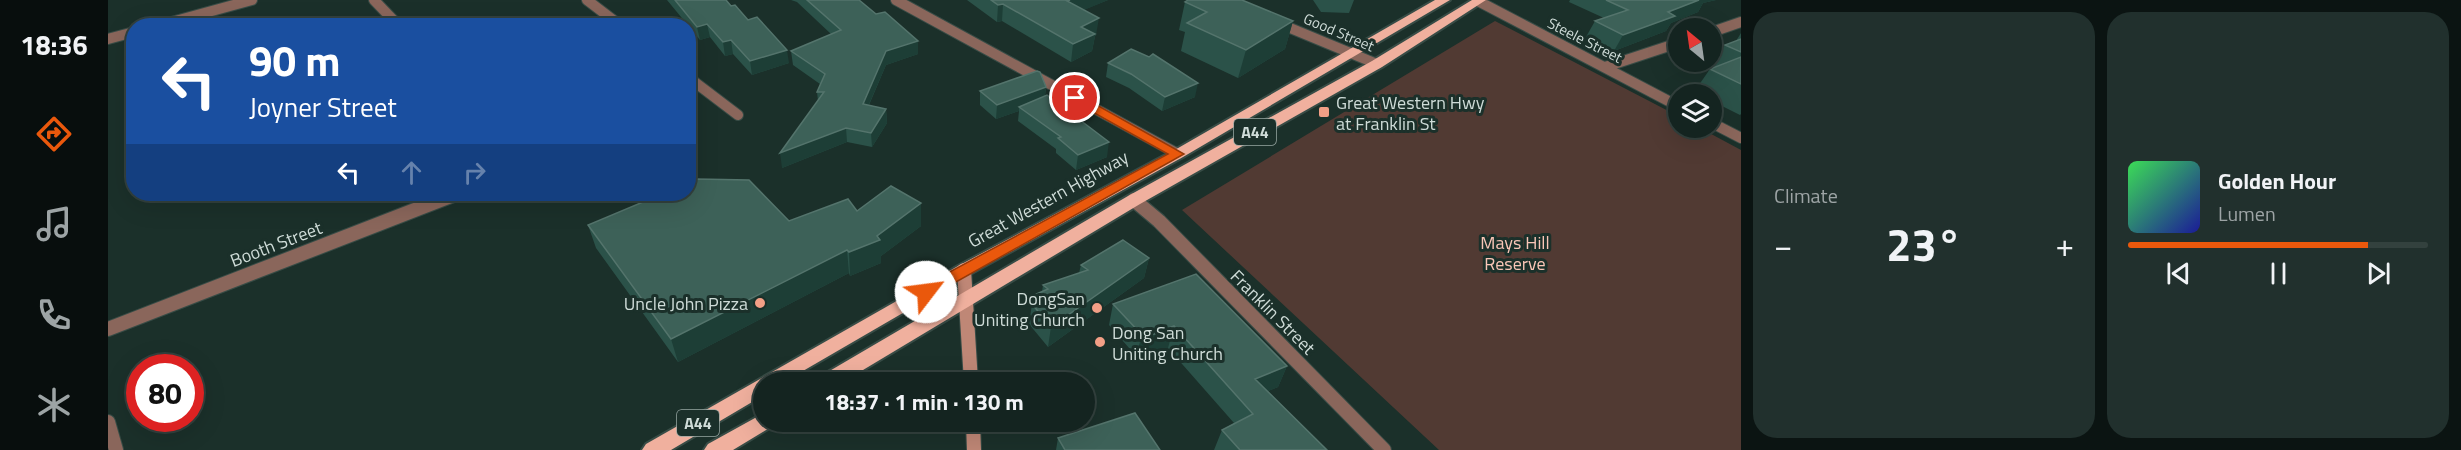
<!DOCTYPE html>
<meta charset="utf-8">
<style>
:root{--surface:#142420;--page:#21302d;--text:#f1f3f6;--muted:#9da4a5;--line:#33413e;--accent:#ea580c}
body{margin:0;font-family:"Titillium Web",sans-serif;background:var(--page);color:var(--text);height:100vh;display:flex;flex-direction:column;font-size:22px;white-space:nowrap}
*{box-sizing:border-box;margin:0}
p{font-size:20px;color:var(--muted)}
.icon{flex:none;width:33px;height:33px;fill:none;stroke:currentColor;stroke-width:2;stroke-linecap:round;stroke-linejoin:round}
.map{position:relative;flex:1;overflow:hidden}
.details{display:flex;flex-direction:column;gap:12px;padding:12px;background:#0b1412;width:720px}
.details>*{flex:none}
.top-card{position:absolute;left:18px;top:18px;width:570px;height:183px;border-radius:24px;box-shadow:0 6px 24px #0002,0 0 0 2px var(--line);background:#1a4fa0;color:#fff;overflow:hidden}
.needle{width:39px;rotate:331deg}
.buttons{position:absolute;left:1560px;top:18px;display:grid;gap:12px}
.buttons a{display:grid;place-items:center;width:54px;height:54px;border-radius:50%;background:var(--surface);box-shadow:0 6px 24px #0002,0 0 0 2px var(--line);font-size:30px}
.speed{position:absolute;left:18px;top:354px;display:flex;gap:12px;font-size:30px;font-weight:700;text-align:center}
.speed>*{display:grid;place-content:center;width:78px;height:78px;border-radius:50%;background:var(--surface);box-shadow:0 6px 24px #0002,0 0 0 2px var(--line);line-height:1}
.speed .limit{border:9px solid #d22;background:#fff;color:#111}
.pin{position:absolute;display:grid;place-items:center;width:51px;height:51px;color:#fff;margin:-26px;border:3px solid #fff;border-radius:50%;box-shadow:0 2px 6px #0007}
.me{position:absolute;width:66px;margin:-33px;rotate:60deg;stroke-linejoin:round;filter:drop-shadow(0 0 4px #0008)}
.turn{display:flex;align-items:center;gap:21px;height:126px;padding:0 24px;font-size:27px}
.turn .icon{width:78px;height:78px;stroke-width:2.5}
.turn b{display:block;font-size:42px;line-height:51px}
.lanes{display:flex;align-items:center;height:57px;padding:0 24px;background:#0003;justify-content:center;gap:30px;direction:ltr}
.lanes .off{opacity:.35}
.big{font-size:45px;font-weight:700;line-height:1.1}
.details .card{flex:1;display:flex;flex-direction:column;justify-content:center;gap:9px;min-width:0;padding:0 21px;border-radius:24px;background:var(--page)}
.song{display:flex;align-items:center;gap:18px}
.cover{width:72px;height:72px;border-radius:9px;background:linear-gradient(135deg,hsl(130 70% 55%),hsl(240 70% 35%))}
.played{height:6px;border-radius:3px;background:linear-gradient(90deg,var(--accent) 80%,var(--line) 80%)}
.keys{display:flex;justify-content:space-around;direction:ltr}
.heat{display:flex;justify-content:space-between;align-items:center;font-size:33px;direction:ltr}
.details .tiles{flex:1;display:grid;gap:12px;grid-template-columns:repeat(2,1fr)}
.trip{position:absolute;left:645px;top:372px;width:342px;height:60px;border-radius:30px;background:var(--surface);box-shadow:0 6px 24px #0002,0 0 0 2px var(--line);font-weight:700;line-height:60px;text-align:center}
main{display:flex;flex:1;min-height:0}
.tabs{display:flex;flex-direction:column;width:108px;justify-content:space-around;align-items:center;background:#080e0d;color:var(--muted)}
.tabs .icon{width:42px;height:42px}
.tabs .selected{color:var(--accent)}
.tabs b{font-size:27px;color:var(--text)}
.map>svg:first-child{display:block}
.green{fill:#513a33}
.lines{fill:none;stroke-linecap:round;stroke-linejoin:round}
.service-casing{stroke:#384c46;stroke-width:12}
.minor-far1-casing{stroke:#384c46;stroke-width:12}
.minor-casing{stroke:#384c46;stroke-width:16}
.secondary-casing{stroke:#384c46;stroke-width:16}
.trunk-casing{stroke:#384c46;stroke-width:4}
.service{stroke:#8a665b;stroke-width:10}
.minor-far1{stroke:#8a665b;stroke-width:10}
.minor{stroke:#8a665b;stroke-width:14}
.secondary{stroke:#bf8776;stroke-width:14}
.trunk{fill:#f0b09e;fill-rule:evenodd}
.wall{fill:#2b5249}
.shaded-wall{fill:#1d3e36}
.building{fill:#3d6158;stroke:#54746c;stroke-width:1.5}
.route{fill:#ea580c;stroke:#983908;stroke-width:1.5}
.poi-dot{fill:#f39f86;stroke:#1b302a;stroke-width:2}
.labels{text-anchor:middle;dominant-baseline:central;stroke-width:6;stroke-linejoin:round;paint-order:stroke}
.far-street-label{font-size:15px;fill:#cfdcd8;stroke:#1b302a}
.shield{fill:#1b302a;stroke:#99a8a4;stroke-width:1.5}
.shield-label{font-size:16px;font-weight:bold;fill:#cfdcd8}
.poi-label{font-size:18px;fill:#cfdcd8;stroke:#1b302a;text-anchor:start}
.street-label{font-size:18px;fill:#cfdcd8;stroke:#1b302a}
.park-label{font-size:18px;fill:#fac6b7;stroke:#1b302a}
</style>
<main>
<nav class="tabs">
<b>18:36</b>
<svg class="icon selected" aria-label="directions" viewBox="0 0 24 24"><path d="M12 3l9 9-9 9-9-9zM9 14v-3h6M13 9l2 2-2 2"/></svg>
<svg class="icon" aria-label="music" viewBox="0 0 24 24"><path d="M9 18V5l10-2v13"/><circle cx="6" cy="18" r="3"/><circle cx="16" cy="16" r="3"/></svg>
<svg class="icon" aria-label="phone" viewBox="0 0 24 24"><path d="M5 4h4l2 5-3 2q2 4 5 5l2-3 5 2v4C11 20 4 13 5 4z"/></svg>
<svg class="icon" aria-label="climate" viewBox="0 0 24 24"><path d="M12 3v18M4 7l16 10M4 17L20 7"/></svg>
</nav>
<div class="map">
<svg width="1633" height="450" viewBox="0 0 1633 450">
<rect width="100%" height="100%" fill="#1b302a"/>
<!-- green -->
<path class="green" d="M 1387,21 L 1570,116 L 1570,128 L 1592,128 L 1633,150 L 1633,450 L 1331,450 L 1074,210 Z"/>
<g class="lines">
<defs>
<path id="service" d="M 1604,32 L 1633,22
M 1497,67 L 1570,43"/>
<path id="minor-far1" d="M 266,0 L 291,26
M 479,0 L 513,26
M 788,0 L 1070,154
M 1370,1 L 1570,106
M 1170,23 L 1269,64
M 49,26 L 144,0
M 0,39 L 26,32
M 580,77 L 630,115
M 1604,123 L 1633,138"/>
<path id="minor" d="M 1026,200 L 1051,221 L 1276,450
M 0,329 L 348,194
M 0,422 L 8,450"/>
<path id="secondary" d="M 856,270 L 863,382
M 865,422 L 866,450"/>
<path id="trunk" d="M 1327,0 L 1342,0 L 1075,157 L 862,274 L 676,382 L 656,382 L 656,395 L 563,450 L 534,450 L 538,444 L 850,266 L 1065,151 Z
M 1364,0 L 1378,0 L 1274,67 L 1032,204 L 735,382 L 710,382 L 713,376 L 1020,196 L 1264,61 Z
M 656,413 L 656,422 L 666,422 L 663,427 L 625,450 L 596,450 L 600,444 Z"/>
</defs>
<!-- service casing -->
<use href="#service" class="service-casing"/>
<!-- minor-far1 casing -->
<use href="#minor-far1" class="minor-far1-casing"/>
<!-- minor casing -->
<use href="#minor" class="minor-casing"/>
<!-- secondary casing -->
<use href="#secondary" class="secondary-casing"/>
<!-- trunk casing -->
<use href="#trunk" class="trunk-casing"/>
<!-- service -->
<use href="#service" class="service"/>
<!-- minor-far1 -->
<use href="#minor-far1" class="minor-far1"/>
<!-- minor -->
<use href="#minor" class="minor"/>
<!-- secondary -->
<use href="#secondary" class="secondary"/>
<!-- trunk -->
<use href="#trunk" class="trunk"/>
</g>
<!-- wall -->
<path class="wall" d="M 559,0 L 618,0 L 681,63 L 644,75 L 625,54 L 617,56 L 602,37 L 592,40 Z
M 683,0 L 738,0 L 768,14 L 810,41 L 810,54 L 778,65 L 761,105 L 778,109 L 779,123 L 764,147 L 739,142 L 674,168 L 710,101 L 709,92 L 712,84 L 685,65 L 683,51 L 723,34 L 689,2 Z
M 859,0 L 1000,0 L 975,10 L 988,35 L 987,36 L 984,51 L 963,62 L 894,21 L 889,22 Z
M 1205,0 L 1246,0 L 1241,13 L 1213,12 Z
M 1462,0 L 1608,0 L 1595,3 L 1590,12 L 1563,23 L 1558,31 L 1506,51 L 1478,37 L 1487,21 L 1496,18 L 1461,2 Z
M 1077,2 L 1185,21 L 1177,49 L 1130,78 L 1073,51 L 1077,32 L 1071,30 Z
M 1633,33 L 1633,114 L 1632,115 L 1604,101 L 1604,94 L 1590,94 L 1586,92 L 1602,69 L 1604,68 L 1602,67 L 1617,45 L 1628,41 Z
M 1000,63 L 1087,97 L 1054,111 L 1021,88 L 998,77 Z
M 938,87 L 937,96 L 999,157 L 968,170 L 948,153 L 948,149 L 910,121 L 911,111 L 888,119 L 872,105 L 872,91 Z
M 813,203 L 813,226 L 773,256 L 773,263 L 742,276 L 741,273 L 570,362 L 488,248 L 480,225 L 681,221 Z
M 1041,258 L 1036,278 L 940,347 L 921,324 L 924,304 L 926,303 L 926,295 L 934,292 L 935,285 L 971,273 L 973,265 Z
M 1005,304 L 1179,366 L 1170,387 L 1160,391 L 1218,450 L 1106,450 L 1114,430 L 1126,423 L 1060,348 L 1036,358 L 1033,355 L 1028,356 L 1001,325 Z
M 950,438 L 1052,450 L 948,450 Z"/>
<!-- shaded-wall -->
<path class="shaded-wall" d="M 962,0 L 1000,0 L 957,18 L 959,1 Z
M 1583,0 L 1608,0 L 1595,3 L 1590,12 L 1563,23 L 1558,31 L 1506,51 L 1515,35 Z
M 895,4 L 894,21 L 889,22 L 890,5 Z
M 991,18 L 988,35 L 987,36 L 984,51 L 963,62 L 965,44 L 973,27 Z
M 1185,21 L 1177,49 L 1130,78 L 1138,50 Z
M 599,24 L 602,37 L 592,40 L 589,27 Z
M 623,40 L 625,54 L 617,56 L 615,42 Z
M 810,41 L 810,54 L 778,65 L 755,118 L 755,104 L 778,51 Z
M 679,50 L 681,63 L 644,75 L 642,61 Z
M 1090,83 L 1087,97 L 1054,111 L 1057,97 Z
M 938,87 L 936,101 L 911,107 L 911,111 L 888,119 L 889,105 Z
M 778,109 L 779,123 L 764,147 L 763,133 Z
M 738,128 L 739,142 L 674,168 L 672,153 Z
M 1001,142 L 999,157 L 968,170 L 970,155 Z
M 813,203 L 813,226 L 773,256 L 773,263 L 742,276 L 741,252 L 769,236 Z
M 739,250 L 741,273 L 570,362 L 563,339 Z
M 1041,258 L 1036,278 L 940,347 L 943,327 Z
M 1066,326 L 1060,348 L 1036,358 L 1041,336 Z
M 1038,333 L 1033,355 L 1028,356 L 1034,335 Z
M 1179,366 L 1170,387 L 1139,400 L 1147,379 Z"/>
<!-- building -->
<path class="building" d="M 567,0 L 618,0 L 623,6 L 627,5 L 640,20 L 649,17 L 679,50 L 642,61 L 623,40 L 615,42 L 599,24 L 589,27 Z
M 699,0 L 751,0 L 768,14 L 777,12 L 810,41 L 778,51 L 755,104 L 778,109 L 763,133 L 738,128 L 672,153 L 716,92 L 709,92 L 717,74 L 683,51 L 733,30 Z
M 883,0 L 962,0 L 959,1 L 991,18 L 973,27 L 987,34 L 965,44 L 895,4 L 890,5 Z
M 1080,0 L 1134,0 L 1185,21 L 1138,50 L 1079,23 L 1099,12 L 1077,2 Z
M 1498,0 L 1591,0 L 1560,12 L 1567,16 L 1515,35 L 1487,21 L 1520,10 Z
M 1633,39 L 1633,52 L 1617,45 Z
M 1023,49 L 1041,57 L 1045,54 L 1090,83 L 1057,97 L 1023,74 L 1000,63 Z
M 1633,57 L 1633,84 L 1602,69 Z
M 929,71 L 932,72 L 938,87 L 889,105 L 872,91 Z
M 939,95 L 1001,142 L 970,155 L 950,138 L 953,137 L 911,107 Z
M 589,179 L 641,180 L 681,221 L 740,199 L 749,211 L 783,186 L 813,203 L 769,236 L 772,240 L 741,252 L 739,250 L 563,339 L 480,225 L 554,194 L 580,194 L 580,182 Z
M 1015,240 L 1041,258 L 943,327 L 924,304 L 931,301 L 926,295 L 940,289 L 935,285 L 980,270 L 973,265 Z
M 1088,274 L 1179,366 L 1147,379 L 1219,450 L 1132,450 L 1114,430 L 1145,414 L 1066,326 L 1041,336 L 1038,333 L 1034,335 L 1005,304 Z
M 1027,413 L 1052,450 L 957,450 L 950,438 Z"/>
<!-- route -->
<path class="route" d="M 963,95 L 971,95 L 1076,154 L 823,296 L 812,296 L 810,292 L 812,288 L 1060,154 L 963,100 Z"/>
<!-- markers -->
<g class="poi-dot">
<rect x="1210" y="106" width="12" height="12" rx="3"/>
<circle cx="652" cy="303" r="6"/>
<circle cx="989" cy="308" r="6"/>
<circle cx="992" cy="342" r="6"/>
</g>
<g class="labels">
<!-- far-street labels -->
<g class="far-street-label">
<text transform="translate(1231 32) rotate(23)">Good Street</text>
<text transform="translate(1477 40) rotate(27)">Steele Street</text>
</g>
<!-- shield labels -->
<g class="shield">
<rect x="1126" y="119" width="42" height="26" rx="4.5"/>
<rect x="569" y="410" width="42" height="26" rx="4.5"/>
</g>
<g class="shield-label">
<text x="1147" y="132">A44</text>
<text x="590" y="423">A44</text>
</g>
<!-- poi labels -->
<g class="poi-label">
<text x="1228" y="102">Great Western Hwy<tspan x="1228" dy="21">at Franklin St</tspan></text>
<text x="977" y="298" text-anchor="end">DongSan<tspan x="977" dy="21">Uniting Church</tspan></text>
<text x="640" y="303" text-anchor="end">Uncle John Pizza</text>
<text x="1004" y="332">Dong San<tspan x="1004" dy="21">Uniting Church</tspan></text>
</g>
<!-- street labels -->
<g class="street-label">
<text transform="translate(940 199) rotate(-29)">Great Western Highway</text>
<text transform="translate(168 244) rotate(-21)">Booth Street</text>
<text transform="translate(1165 312) rotate(45)">Franklin Street</text>
</g>
<!-- park labels -->
<g class="park-label">
<text x="1407" y="242">Mays Hill<tspan x="1407" dy="21">Reserve</tspan></text>
</g>
</g>
</svg>
<div class="buttons">
<a><svg class="needle" viewBox="-14 -14 28 28"><path d="M0-13l5 13h-10z" fill="#e53935"/><path d="M0 13l5-13h-10z" fill="#9da4a5"/></svg></a>
<a><svg class="icon" aria-label="layers" viewBox="0 0 24 24"><path d="M12 4l9 5-9 5-9-5zM3 14l9 5 9-5"/></svg></a>
</div>
<div class="speed"><div class="limit">80</div></div>
<div class="pin" style="left:967px;top:98px;background:#d93025"><svg class="icon" aria-label="arrive" viewBox="0 0 24 24"><path d="M6 21V4h12l-3 4 3 4H6"/></svg></div>
<svg class="me" style="left:818px;top:292px" viewBox="-20 -20 40 40"><circle r="19" fill="#fff"/><path d="M0-13L10 11 0 6-10 11z" fill="#ea580c"/></svg>
<div class="trip">18:37 · 1 min · 130 m</div>
<div class="top-card">
<div class="turn"><svg class="icon" aria-label="left" viewBox="0 0 24 24"><path d="M17 20v-9H6M10 6l-5 5 5 5"/></svg><div><b>90 m</b>Joyner Street</div></div>
<div class="lanes"><svg class="icon" aria-label="left" viewBox="0 0 24 24"><path d="M17 20v-9H6M10 6l-5 5 5 5"/></svg><svg class="icon off" aria-label="ahead" viewBox="0 0 24 24"><path d="M12 20V5M6 11l6-6 6 6"/></svg><svg class="icon off" aria-label="right" viewBox="0 0 24 24"><path d="M7 20v-9h11M14 6l5 5-5 5"/></svg></div>
</div>
</div>
<section class="details">
<div class="tiles">
<div class="card"><p>Climate</p>
<div class="heat"><a>−</a><b class="big">23°</b><a>+</a></div>
</div>
<div class="card">
<div class="song"><i class="cover"></i><div><b>Golden Hour</b><p>Lumen</p></div></div>
<div class="played"></div>
<div class="keys"><svg class="icon" aria-label="previous" viewBox="0 0 24 24"><path d="M18 5L8 12l10 7zM5 5v14"/></svg><svg class="icon" aria-label="pause" viewBox="0 0 24 24"><path d="M8 5v14M16 5v14"/></svg><svg class="icon" aria-label="next" viewBox="0 0 24 24"><path d="M6 5l10 7-10 7zM19 5v14"/></svg></div>
</div>
</div>
</section>
</main>
